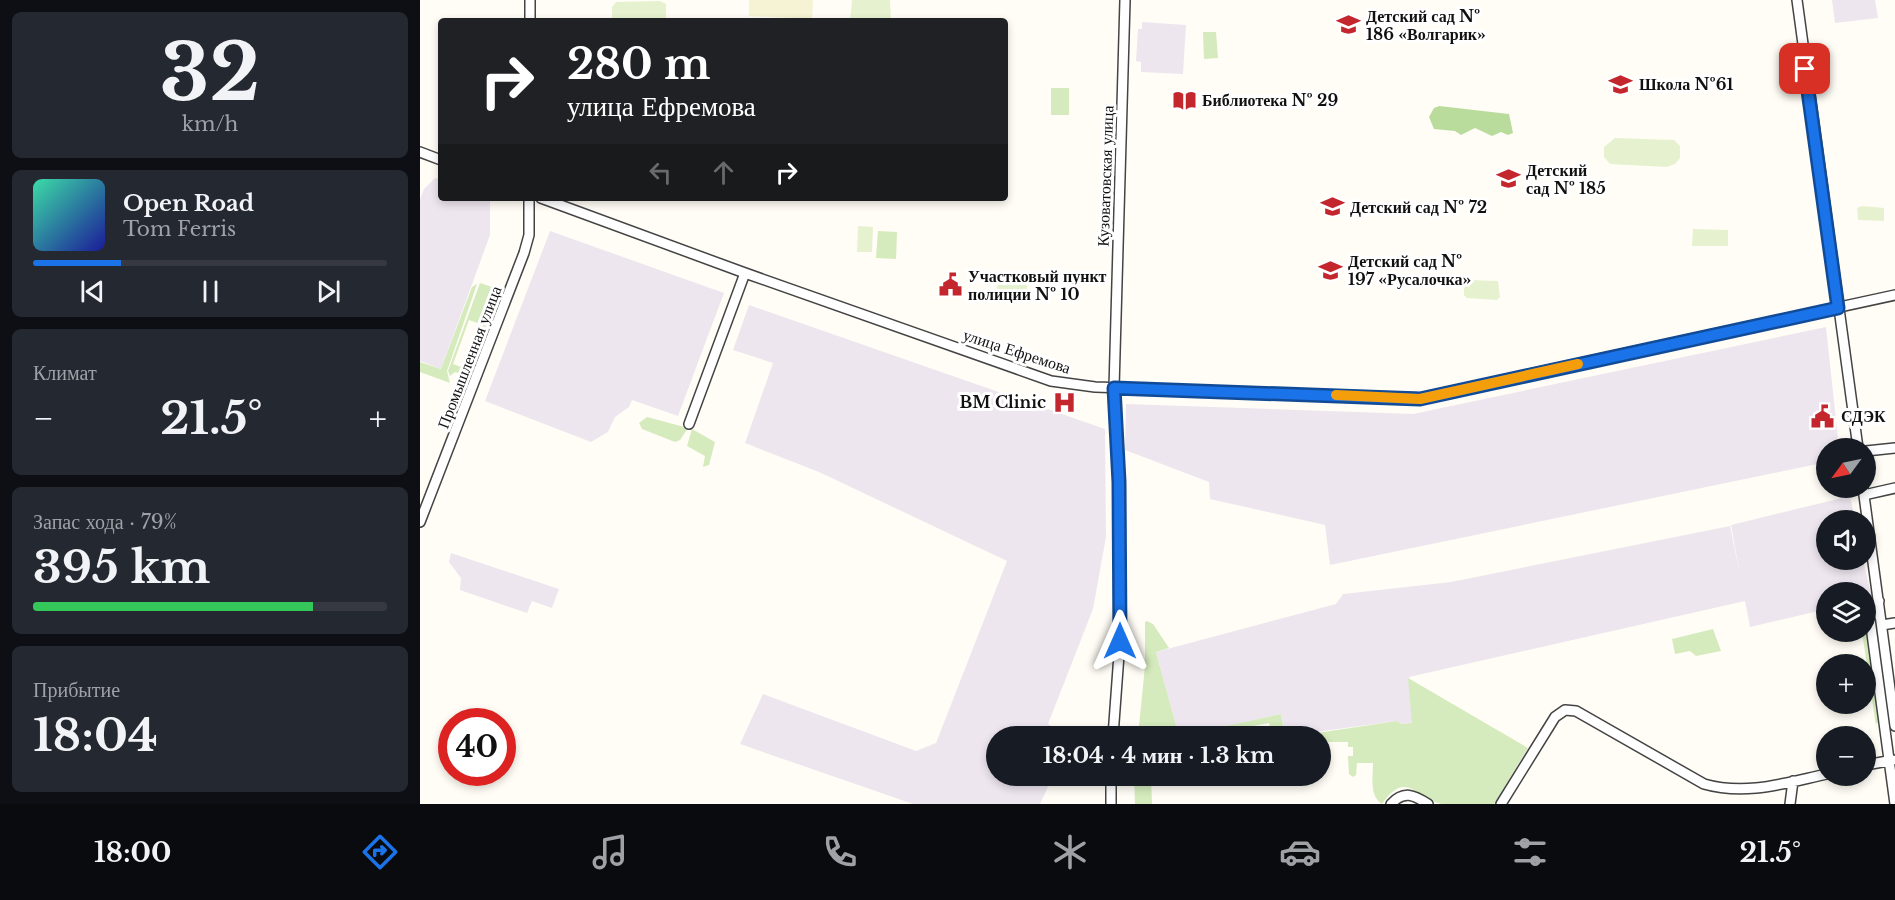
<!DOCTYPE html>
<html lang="ru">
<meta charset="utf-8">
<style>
:root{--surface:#171b24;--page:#242831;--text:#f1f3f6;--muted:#9ea1a6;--line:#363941;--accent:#1a73e8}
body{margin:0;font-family:"Libre Baskerville",serif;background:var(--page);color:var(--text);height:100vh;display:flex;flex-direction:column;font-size:22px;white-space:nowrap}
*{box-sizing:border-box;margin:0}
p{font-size:20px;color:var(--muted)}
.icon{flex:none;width:33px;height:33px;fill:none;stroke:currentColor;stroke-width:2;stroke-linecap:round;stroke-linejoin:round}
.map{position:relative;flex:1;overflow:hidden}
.sheet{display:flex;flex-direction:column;gap:12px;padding:12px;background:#0d0f14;width:420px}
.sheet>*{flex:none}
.top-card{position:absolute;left:18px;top:18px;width:570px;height:183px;border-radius:6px;box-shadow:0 3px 9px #0003;background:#202124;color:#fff;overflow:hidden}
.needle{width:39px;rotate:237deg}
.controls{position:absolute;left:1396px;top:438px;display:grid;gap:12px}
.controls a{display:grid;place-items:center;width:60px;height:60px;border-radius:50%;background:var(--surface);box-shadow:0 3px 9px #0003;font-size:30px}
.speed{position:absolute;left:18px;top:708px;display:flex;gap:12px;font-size:30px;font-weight:700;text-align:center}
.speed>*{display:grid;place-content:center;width:78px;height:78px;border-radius:50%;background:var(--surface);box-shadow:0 3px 9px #0003;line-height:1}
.speed .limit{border:9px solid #d22;background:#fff;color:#111}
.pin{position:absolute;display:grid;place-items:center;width:51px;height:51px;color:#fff;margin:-26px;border-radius:12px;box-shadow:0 3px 9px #0006}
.me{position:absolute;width:66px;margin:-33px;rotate:0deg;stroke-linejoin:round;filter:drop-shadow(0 0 4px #0008)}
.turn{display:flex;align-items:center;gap:21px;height:126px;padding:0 30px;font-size:27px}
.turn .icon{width:78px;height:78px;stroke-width:2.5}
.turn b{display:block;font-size:42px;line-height:51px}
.lanes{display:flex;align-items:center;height:57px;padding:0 30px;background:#0003;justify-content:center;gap:30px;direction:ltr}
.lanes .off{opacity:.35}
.big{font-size:45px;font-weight:700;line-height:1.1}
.sheet .tile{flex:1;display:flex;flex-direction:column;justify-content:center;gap:9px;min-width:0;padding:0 21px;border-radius:9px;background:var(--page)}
.sheet .dial{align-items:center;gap:0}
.dial b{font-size:78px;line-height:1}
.song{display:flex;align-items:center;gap:18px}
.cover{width:72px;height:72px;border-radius:9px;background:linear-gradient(135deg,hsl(160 70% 55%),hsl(240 70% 35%))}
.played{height:6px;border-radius:3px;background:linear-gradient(90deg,var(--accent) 25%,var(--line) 25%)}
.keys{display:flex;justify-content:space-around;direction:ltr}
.heat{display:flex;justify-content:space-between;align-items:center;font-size:33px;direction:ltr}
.charge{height:9px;border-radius:4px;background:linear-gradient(90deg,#34c759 79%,var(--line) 0)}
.trip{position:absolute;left:566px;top:726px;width:345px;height:60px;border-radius:30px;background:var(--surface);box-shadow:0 3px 9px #0003;font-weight:700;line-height:60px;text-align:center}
.dock{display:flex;height:96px;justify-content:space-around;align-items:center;background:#090b0e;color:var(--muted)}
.dock .icon{width:42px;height:42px}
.dock .active{color:var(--accent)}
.dock b{font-size:27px;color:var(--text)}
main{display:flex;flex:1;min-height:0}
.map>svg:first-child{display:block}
.industrial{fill:#eee6ef}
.farmland{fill:#f6f3d4}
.green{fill:#d5ebbd}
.forest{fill:#b9dc9c}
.pitch{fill:#e6f2cf}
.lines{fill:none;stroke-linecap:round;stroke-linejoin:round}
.minor-casing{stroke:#444;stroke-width:12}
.minor{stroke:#fff;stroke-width:9}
.route-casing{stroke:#114b97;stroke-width:15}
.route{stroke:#1a73e8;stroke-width:10}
.slow{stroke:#f59e0b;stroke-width:10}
.labels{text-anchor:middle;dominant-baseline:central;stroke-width:6;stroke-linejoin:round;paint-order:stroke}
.poi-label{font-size:16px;font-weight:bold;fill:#111;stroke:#fff;text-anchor:start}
.street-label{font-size:16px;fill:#111;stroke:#fff}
</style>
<main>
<section class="sheet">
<div class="tile dial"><b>32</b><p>km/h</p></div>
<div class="tile">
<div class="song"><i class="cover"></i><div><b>Open Road</b><p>Tom Ferris</p></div></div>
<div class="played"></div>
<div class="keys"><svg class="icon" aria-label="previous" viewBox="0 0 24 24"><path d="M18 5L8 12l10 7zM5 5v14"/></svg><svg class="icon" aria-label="pause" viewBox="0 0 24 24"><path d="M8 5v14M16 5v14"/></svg><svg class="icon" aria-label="next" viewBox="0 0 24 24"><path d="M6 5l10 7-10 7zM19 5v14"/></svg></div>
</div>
<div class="tile"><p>Климат</p>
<div class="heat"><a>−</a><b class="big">21.5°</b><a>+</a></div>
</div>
<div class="tile"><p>Запас хода · 79%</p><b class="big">395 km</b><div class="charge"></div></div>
<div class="tile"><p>Прибытие</p><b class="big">18:04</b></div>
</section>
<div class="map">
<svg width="1475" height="804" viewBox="0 0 1475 804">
<rect width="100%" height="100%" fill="#fffdf5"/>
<!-- industrial -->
<path class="industrial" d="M 1412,0 L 1455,0 L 1458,18 L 1415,23 Z
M 722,22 L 766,25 L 763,74 L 721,72 L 721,62 L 716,61 L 718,29 L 722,29 Z
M 15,178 L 21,180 L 21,198 L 70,198 L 70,235 L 21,369 L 0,361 L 0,199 L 4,189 Z
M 130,231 L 304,293 L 258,416 L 212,400 L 209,407 L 195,417 L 188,432 L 171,442 L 65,401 Z
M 329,305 L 685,429 L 686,537 L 673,609 L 628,724 L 649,736 L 576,736 L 576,776 L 633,776 L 620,804 L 493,804 L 320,744 L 343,694 L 496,751 L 516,743 L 587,561 L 399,472 L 325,443 L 353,363 L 313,350 Z
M 1406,327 L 1419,448 L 1407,448 L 1407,462 L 910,565 L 905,525 L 790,499 L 789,482 L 705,450 L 706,404 L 993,414 Z
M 1430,496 L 1435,520 L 1407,520 L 1407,560 L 1443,560 L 1452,598 L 1446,600 L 1446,592 L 1407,592 L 1407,609 L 1330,627 L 1325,601 L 989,677 L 993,723 L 981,724 L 977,721 L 866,736 L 861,714 L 759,736 L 736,652 L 916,604 L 923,594 L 1031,582 L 1310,526 L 1320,575 L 1311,525 Z
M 31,553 L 139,589 L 132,608 L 112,601 L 107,613 L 40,590 L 41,578 L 29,562 Z"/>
<!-- farmland -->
<path class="farmland" d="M 329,0 L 393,0 L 392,19 L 329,16 Z"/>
<!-- green -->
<path class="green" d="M 783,32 L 796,32 L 798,58 L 784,59 Z
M 631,88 L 649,88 L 649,115 L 631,115 Z
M 458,231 L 477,232 L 476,259 L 456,258 Z
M 60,283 L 81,290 L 82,295 L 53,361 L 51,357 L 63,325 L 49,320 L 33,364 L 44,368 L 41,374 L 35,372 L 30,376 L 28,371 Z
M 57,284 L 27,371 L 30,383 L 0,372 L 0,362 L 21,369 L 52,287 Z
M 227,417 L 268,428 L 260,440 L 255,442 L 222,429 L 219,423 Z
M 272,429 L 295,442 L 289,465 L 283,467 L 285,456 L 267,446 Z
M 727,621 L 733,624 L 749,648 L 736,652 L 759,736 L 718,736 L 725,666 L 725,622 Z
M 1293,629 L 1301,651 L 1276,656 L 1270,651 L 1255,654 L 1252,639 Z
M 1446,631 L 1459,722 L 1456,724 L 1457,733 L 1442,632 Z
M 988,678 L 1108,748 L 1074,804 C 1057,804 1038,804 1022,804 C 996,800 987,768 962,804 C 949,796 953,777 953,763 L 937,763 L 936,775 L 933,777 L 929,774 L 928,756 L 933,756 L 933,747 L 928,747 L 928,742 L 900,742 L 900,736 L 877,736 L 977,721 L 981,724 L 992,723 Z
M 861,714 L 865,736 L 857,736 L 855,727 L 850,727 L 849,723 L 781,736 L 759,736 Z
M 714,776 L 731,776 L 732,804 L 715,804 Z"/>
<!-- forest -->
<path class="forest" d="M 1019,106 L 1089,114 L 1093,133 L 1088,135 L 1081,132 L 1072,136 L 1055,128 L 1041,135 L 1035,131 L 1014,129 L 1009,117 L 1014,108 Z"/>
<!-- pitch -->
<path class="pitch" d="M 432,0 L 470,0 L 471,21 L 430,21 Z
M 240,1 L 246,4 L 246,21 L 192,21 L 192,7 L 196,2 Z
M 1195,138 L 1254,140 L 1260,146 L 1260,158 L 1255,164 L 1247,167 L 1190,164 L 1184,157 L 1184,147 Z
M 1442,206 L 1464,208 L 1464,221 L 1438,220 L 1437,208 Z
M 438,226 L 453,227 L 452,252 L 437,252 Z
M 1273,229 L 1308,230 L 1308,246 L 1272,246 Z
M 578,278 L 607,279 L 607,291 L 577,290 Z
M 1048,280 L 1078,281 L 1080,297 L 1077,300 L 1047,298 L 1044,295 L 1044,282 Z"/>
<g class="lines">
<defs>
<path id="minor" d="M 1377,0 L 1438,448
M 110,21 L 110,0
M 0,152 L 21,160
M 121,198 L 325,273 L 631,381 L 675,387 L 1000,398 L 1475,295
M 269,424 L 325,273
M 1446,451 L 1475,448
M 1443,488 L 1475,726
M 1444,495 L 1475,488
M 0,522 L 104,253 L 109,235 L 109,198
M 1459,601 L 1450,619 L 1475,804
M 1462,625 L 1475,623
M 693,736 L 700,641 L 699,482 L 694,388 L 705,0
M 1446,765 L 1473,760
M 691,804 L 691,776
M 971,804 C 984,790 994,795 1008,804
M 1081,804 L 1135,717 L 1145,710 L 1156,711 L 1284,784 C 1326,796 1365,783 1407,774
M 1370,804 L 1373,781"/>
</defs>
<!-- minor casing -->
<use href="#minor" class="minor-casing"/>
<!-- minor -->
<use href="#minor" class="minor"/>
</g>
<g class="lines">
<defs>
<path id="route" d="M 700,641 L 699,482 L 694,388 L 1000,399 L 1418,308 L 1385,69"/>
</defs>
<!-- route casing -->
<use href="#route" class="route-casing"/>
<!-- route -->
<use href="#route" class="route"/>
<!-- slow -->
<path class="slow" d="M 916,395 L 1000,399 L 1158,364"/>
</g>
<!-- icons -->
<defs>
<symbol id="school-bare" viewBox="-9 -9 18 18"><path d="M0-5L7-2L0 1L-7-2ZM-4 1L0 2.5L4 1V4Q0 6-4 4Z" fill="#c4262e" stroke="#fff" stroke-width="2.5" paint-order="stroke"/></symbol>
<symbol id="library-bare" viewBox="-9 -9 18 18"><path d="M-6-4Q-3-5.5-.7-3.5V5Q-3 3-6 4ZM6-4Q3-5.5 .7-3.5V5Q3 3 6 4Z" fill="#c4262e" stroke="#fff" stroke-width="2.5" paint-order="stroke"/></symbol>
<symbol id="civic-bare" viewBox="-9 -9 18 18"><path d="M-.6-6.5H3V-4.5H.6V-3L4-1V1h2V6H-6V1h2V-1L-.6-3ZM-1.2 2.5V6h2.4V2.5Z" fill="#c4262e" stroke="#fff" stroke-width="2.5" paint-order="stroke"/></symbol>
<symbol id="hospital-bare" viewBox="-9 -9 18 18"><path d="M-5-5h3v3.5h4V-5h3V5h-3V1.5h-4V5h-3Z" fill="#c4262e" stroke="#fff" stroke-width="2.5" paint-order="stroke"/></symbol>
</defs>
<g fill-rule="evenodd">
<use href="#school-bare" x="912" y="8" width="33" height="33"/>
<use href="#school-bare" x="1184" y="68" width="33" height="33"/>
<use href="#library-bare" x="748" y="84" width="33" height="33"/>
<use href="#school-bare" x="1072" y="162" width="33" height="33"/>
<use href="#school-bare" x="896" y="190" width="33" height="33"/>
<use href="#school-bare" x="894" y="254" width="33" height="33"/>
<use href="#civic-bare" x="514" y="268" width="33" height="33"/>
<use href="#hospital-bare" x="628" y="386" width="33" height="33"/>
<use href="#civic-bare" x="1386" y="400" width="33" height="33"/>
</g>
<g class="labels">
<!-- poi labels -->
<g class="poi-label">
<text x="946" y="16">Детский сад №<tspan x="946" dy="18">186 «Волгарик»</tspan></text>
<text x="1219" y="84">Школа №61</text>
<text x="782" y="100">Библиотека № 29</text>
<text x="1106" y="170">Детский<tspan x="1106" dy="18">сад № 185</tspan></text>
<text x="930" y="207">Детский сад № 72</text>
<text x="928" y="261">Детский сад №<tspan x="928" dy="18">197 «Русалочка»</tspan></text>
<text x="548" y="276">Участковый пункт<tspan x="548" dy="18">полиции № 10</tspan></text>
<text x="626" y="402" text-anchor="end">BM Clinic</text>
<text x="1421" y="416">СДЭК</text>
</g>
<!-- street labels -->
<g class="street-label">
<text transform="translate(685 176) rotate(-88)">Кузоватовская улица</text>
<text transform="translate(597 351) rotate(18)">улица Ефремова</text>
<text transform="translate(49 357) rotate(-69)">Промышленная улица</text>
</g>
</g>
</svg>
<div class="controls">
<a><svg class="needle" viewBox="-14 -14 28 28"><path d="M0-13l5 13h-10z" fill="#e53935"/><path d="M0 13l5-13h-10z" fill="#9ea1a6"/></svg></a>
<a><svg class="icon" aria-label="sound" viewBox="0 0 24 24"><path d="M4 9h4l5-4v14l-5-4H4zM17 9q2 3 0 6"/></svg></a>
<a><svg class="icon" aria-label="layers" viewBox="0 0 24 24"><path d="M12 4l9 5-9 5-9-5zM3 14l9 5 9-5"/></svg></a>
<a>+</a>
<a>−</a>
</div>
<div class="speed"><div class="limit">40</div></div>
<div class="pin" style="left:1385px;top:69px;background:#d93025"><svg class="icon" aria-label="arrive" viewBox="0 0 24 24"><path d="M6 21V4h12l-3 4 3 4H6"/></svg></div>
<svg class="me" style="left:700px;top:641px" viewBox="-20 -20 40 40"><path d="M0-17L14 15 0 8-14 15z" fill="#1a73e8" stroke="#fff" stroke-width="4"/></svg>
<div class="trip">18:04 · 4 мин · 1.3 km</div>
<div class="top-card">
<div class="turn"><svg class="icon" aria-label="right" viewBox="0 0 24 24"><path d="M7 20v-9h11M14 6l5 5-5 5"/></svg><div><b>280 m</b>улица Ефремова</div></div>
<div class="lanes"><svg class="icon off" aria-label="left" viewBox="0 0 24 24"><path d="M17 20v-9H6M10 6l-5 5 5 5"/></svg><svg class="icon off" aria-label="ahead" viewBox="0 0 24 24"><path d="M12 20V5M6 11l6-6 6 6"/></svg><svg class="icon" aria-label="right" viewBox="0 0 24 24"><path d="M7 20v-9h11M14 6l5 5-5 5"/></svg></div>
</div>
</div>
</main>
<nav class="dock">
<b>18:00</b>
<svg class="icon active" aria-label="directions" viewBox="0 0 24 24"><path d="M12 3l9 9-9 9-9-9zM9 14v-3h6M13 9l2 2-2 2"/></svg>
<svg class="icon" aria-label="music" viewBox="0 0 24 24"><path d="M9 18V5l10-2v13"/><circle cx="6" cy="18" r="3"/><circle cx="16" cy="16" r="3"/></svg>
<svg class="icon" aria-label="phone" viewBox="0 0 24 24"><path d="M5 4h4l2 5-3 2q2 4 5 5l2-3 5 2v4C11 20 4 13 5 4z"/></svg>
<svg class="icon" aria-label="climate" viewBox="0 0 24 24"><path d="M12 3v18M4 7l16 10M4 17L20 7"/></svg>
<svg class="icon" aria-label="car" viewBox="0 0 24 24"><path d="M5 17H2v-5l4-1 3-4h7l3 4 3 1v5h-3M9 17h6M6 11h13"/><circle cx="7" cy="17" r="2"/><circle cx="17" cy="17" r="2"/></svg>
<svg class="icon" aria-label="filters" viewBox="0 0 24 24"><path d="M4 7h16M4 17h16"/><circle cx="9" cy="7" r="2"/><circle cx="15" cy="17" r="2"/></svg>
<b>21.5°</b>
</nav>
